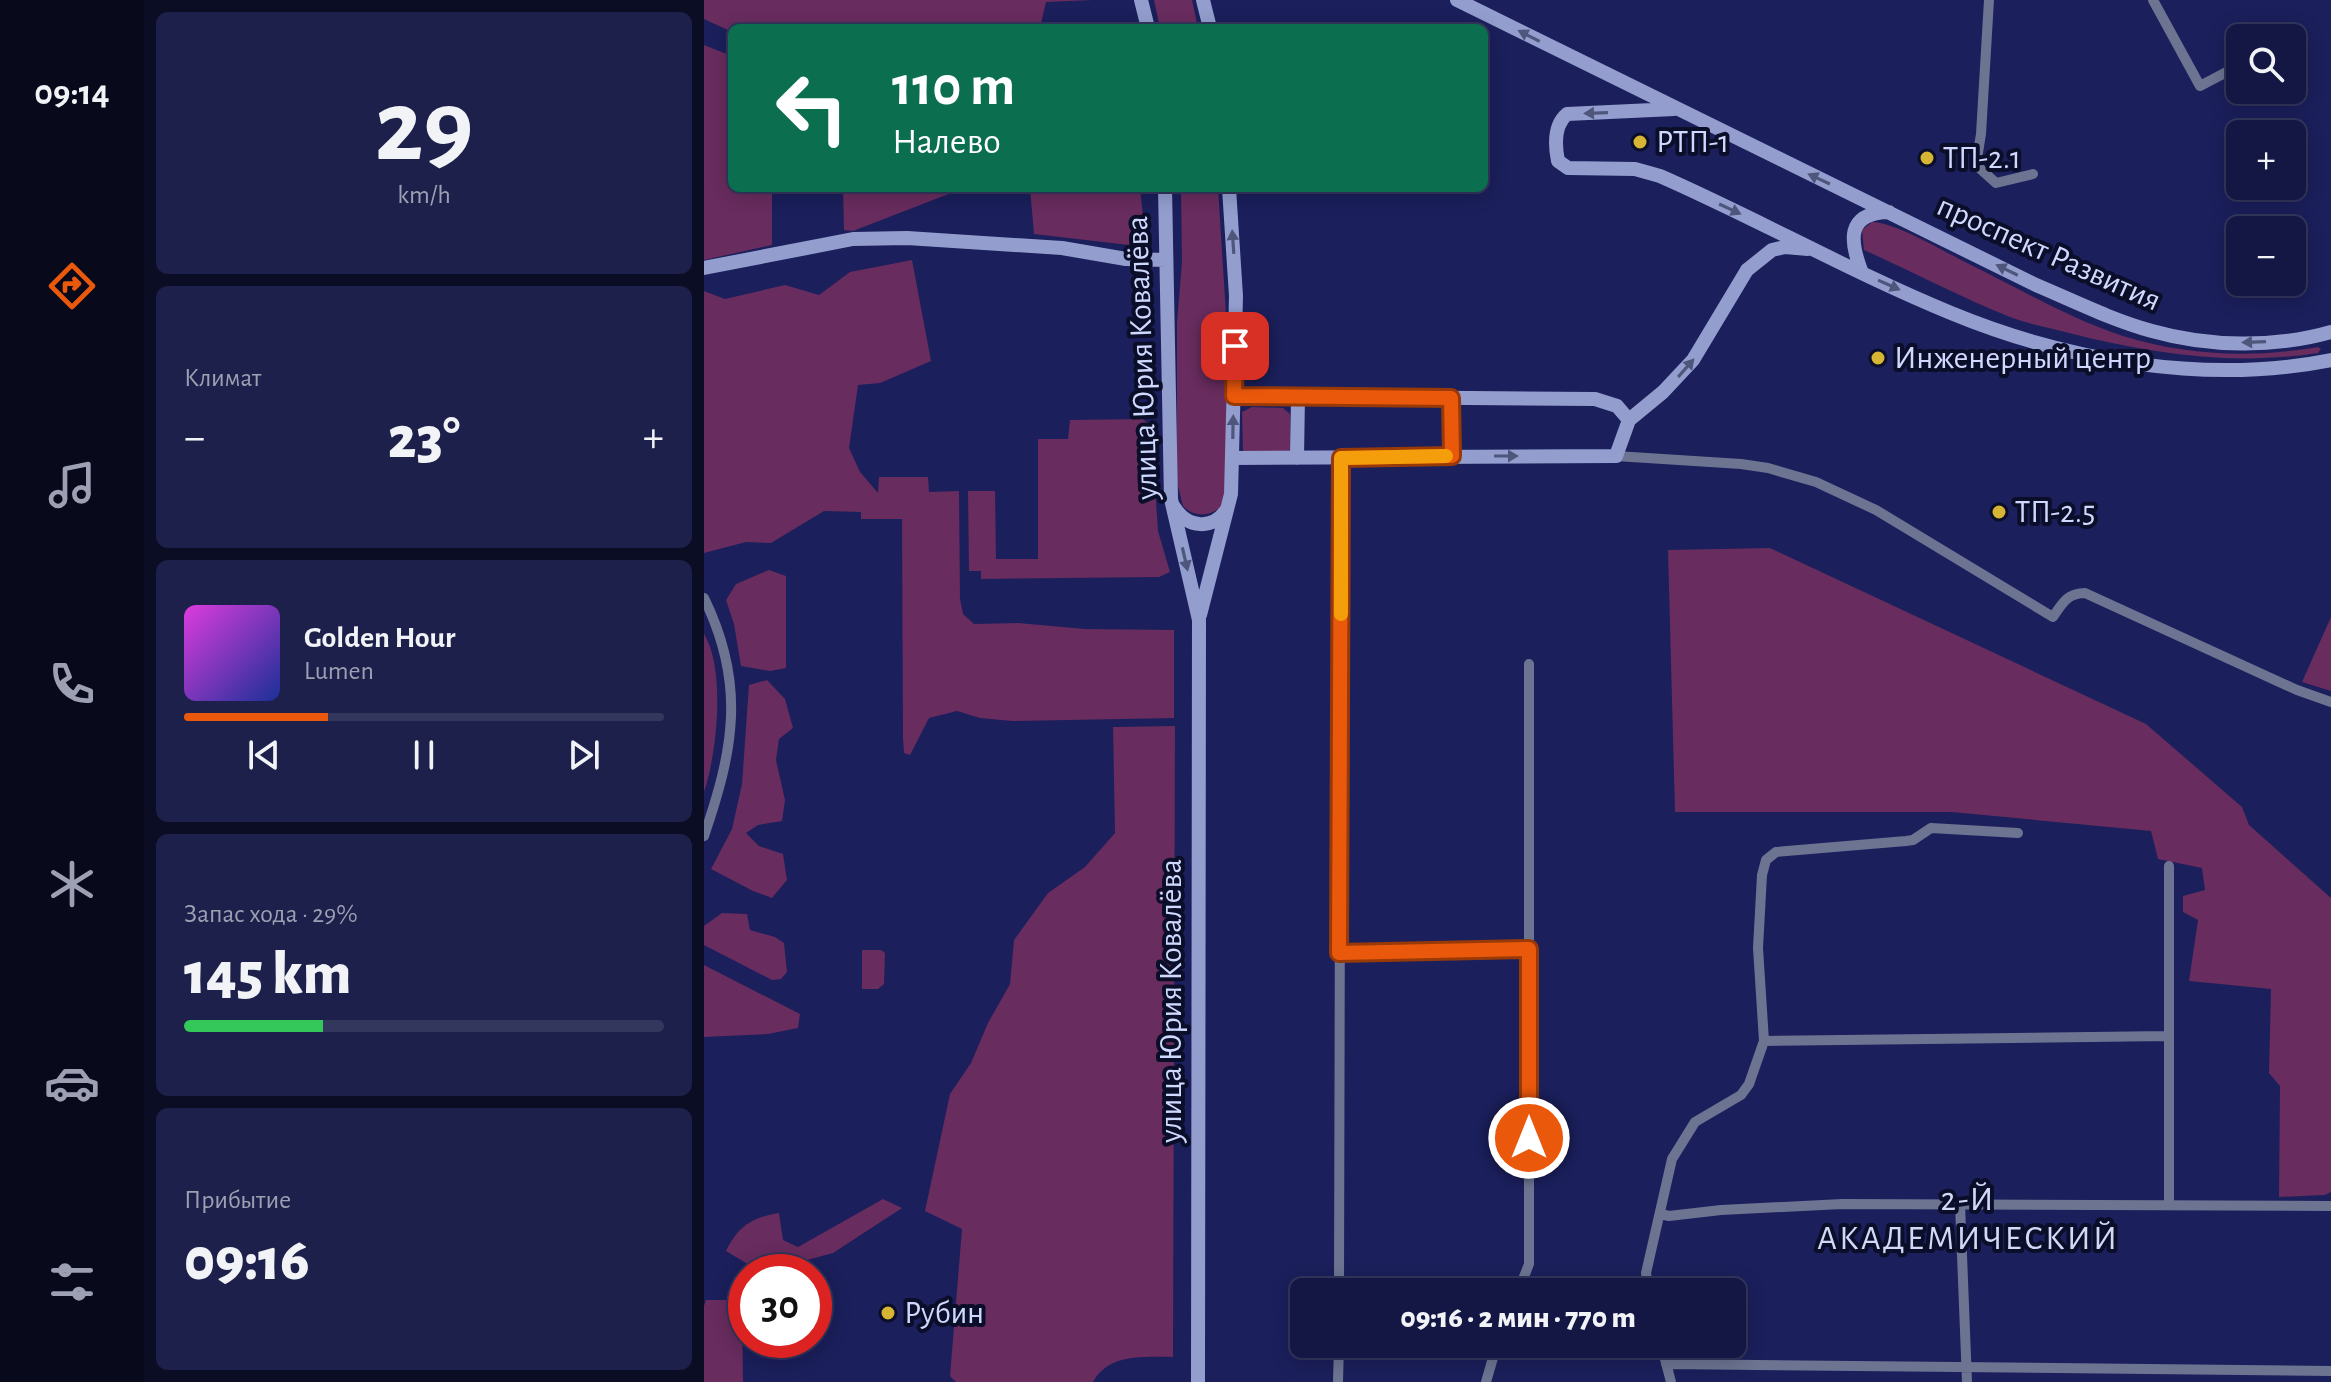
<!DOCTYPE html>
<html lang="ru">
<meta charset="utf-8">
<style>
:root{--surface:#141744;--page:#1d204b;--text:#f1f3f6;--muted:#9d9fb2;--line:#33365d;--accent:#ea580c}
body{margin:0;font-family:"Alegreya Sans",sans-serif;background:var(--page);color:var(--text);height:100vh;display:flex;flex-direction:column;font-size:30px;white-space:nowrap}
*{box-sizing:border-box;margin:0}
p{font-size:26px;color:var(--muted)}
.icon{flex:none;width:44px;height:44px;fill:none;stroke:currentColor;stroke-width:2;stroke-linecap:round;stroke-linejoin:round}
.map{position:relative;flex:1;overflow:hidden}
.drawer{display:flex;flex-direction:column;gap:12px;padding:12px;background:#0b0d25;width:560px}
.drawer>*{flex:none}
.hud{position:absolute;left:24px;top:24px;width:760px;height:168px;border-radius:12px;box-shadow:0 4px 20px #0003,0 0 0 2px var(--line);background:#0b6e4f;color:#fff;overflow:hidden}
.buttons{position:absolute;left:1522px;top:24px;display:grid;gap:16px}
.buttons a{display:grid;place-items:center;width:80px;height:80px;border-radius:12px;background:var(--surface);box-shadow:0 4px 20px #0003,0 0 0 2px var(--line);font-size:40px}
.speed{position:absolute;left:24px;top:1254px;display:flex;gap:16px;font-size:40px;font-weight:700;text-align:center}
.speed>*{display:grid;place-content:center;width:104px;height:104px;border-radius:50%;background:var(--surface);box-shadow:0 4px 20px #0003,0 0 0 2px var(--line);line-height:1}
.speed .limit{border:12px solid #d22;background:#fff;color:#111}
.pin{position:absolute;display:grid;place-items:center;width:68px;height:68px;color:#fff;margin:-34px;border-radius:16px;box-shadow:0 4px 12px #0006}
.me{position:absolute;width:88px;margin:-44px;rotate:0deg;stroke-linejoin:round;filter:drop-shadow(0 0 6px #0008)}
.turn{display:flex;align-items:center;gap:28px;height:168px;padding:0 32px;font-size:36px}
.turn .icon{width:104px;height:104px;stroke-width:2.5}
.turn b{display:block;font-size:56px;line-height:68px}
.big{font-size:60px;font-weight:800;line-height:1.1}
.drawer .card{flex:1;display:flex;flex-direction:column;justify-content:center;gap:12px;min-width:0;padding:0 28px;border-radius:12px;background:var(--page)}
.drawer .dial{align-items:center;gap:0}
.dial b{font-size:104px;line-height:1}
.song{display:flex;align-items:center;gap:24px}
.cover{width:96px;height:96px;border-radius:12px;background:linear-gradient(135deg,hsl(300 70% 55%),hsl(230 70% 35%))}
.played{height:8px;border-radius:4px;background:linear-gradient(90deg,var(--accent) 30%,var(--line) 30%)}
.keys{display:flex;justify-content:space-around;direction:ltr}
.heat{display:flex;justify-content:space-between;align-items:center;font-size:44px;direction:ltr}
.charge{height:12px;border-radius:6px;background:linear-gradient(90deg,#34c759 29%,var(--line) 0)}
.trip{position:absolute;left:586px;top:1278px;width:456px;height:80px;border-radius:12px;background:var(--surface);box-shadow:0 4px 20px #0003,0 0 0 2px var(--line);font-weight:800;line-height:80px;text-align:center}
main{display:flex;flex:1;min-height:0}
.dock{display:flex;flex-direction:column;width:144px;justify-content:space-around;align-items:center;background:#08091b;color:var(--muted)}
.dock .icon{width:56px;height:56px}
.dock .on{color:var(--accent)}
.dock b{font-size:36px;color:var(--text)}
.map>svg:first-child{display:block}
.green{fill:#682c5e}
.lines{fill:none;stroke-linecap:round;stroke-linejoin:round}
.street{stroke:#6c7492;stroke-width:10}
.secondary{stroke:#939ece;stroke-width:14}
.oneway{fill:#4f567b}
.route-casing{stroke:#983908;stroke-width:20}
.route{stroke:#ea580c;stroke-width:14}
.slow{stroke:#f59e0b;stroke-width:14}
.poi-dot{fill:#d6b534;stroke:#0b0e28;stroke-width:3}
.labels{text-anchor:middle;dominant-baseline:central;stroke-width:8;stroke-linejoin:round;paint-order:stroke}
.poi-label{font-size:32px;fill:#cfd8fe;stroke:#0b0e28;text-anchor:start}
.street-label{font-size:32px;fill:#cfd8fe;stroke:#0b0e28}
.neighbourhood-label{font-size:34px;letter-spacing:2px;fill:#d1d9f7;stroke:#0b0e28}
</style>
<main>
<nav class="dock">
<b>09:14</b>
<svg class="icon on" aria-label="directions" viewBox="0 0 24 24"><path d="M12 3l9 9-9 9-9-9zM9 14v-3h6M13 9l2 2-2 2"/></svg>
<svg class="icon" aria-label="music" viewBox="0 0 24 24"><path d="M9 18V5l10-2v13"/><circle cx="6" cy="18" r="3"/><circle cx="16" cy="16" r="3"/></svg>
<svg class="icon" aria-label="phone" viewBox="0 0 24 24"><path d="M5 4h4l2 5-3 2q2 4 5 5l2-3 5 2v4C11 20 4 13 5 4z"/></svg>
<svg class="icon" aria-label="climate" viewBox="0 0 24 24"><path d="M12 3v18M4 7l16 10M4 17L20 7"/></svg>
<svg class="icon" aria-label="car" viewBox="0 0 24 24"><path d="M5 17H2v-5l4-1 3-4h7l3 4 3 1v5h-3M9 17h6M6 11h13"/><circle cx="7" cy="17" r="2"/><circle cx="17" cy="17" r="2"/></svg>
<svg class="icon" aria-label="filters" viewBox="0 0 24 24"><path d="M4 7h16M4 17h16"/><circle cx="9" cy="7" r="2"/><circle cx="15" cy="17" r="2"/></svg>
</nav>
<section class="drawer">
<div class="card dial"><b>29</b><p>km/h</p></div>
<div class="card"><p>Климат</p>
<div class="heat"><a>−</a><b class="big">23°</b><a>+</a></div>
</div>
<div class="card">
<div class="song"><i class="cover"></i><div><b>Golden Hour</b><p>Lumen</p></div></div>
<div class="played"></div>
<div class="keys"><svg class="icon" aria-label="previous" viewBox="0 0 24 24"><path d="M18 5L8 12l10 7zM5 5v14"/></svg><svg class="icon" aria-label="pause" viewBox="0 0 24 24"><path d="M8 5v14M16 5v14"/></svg><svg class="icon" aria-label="next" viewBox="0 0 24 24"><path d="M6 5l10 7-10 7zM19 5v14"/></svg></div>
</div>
<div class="card"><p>Запас хода · 29%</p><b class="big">145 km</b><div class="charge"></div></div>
<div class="card"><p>Прибытие</p><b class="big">09:16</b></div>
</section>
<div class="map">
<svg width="1627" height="1382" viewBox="0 0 1627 1382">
<rect width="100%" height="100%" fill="#1b1f5b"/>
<!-- green -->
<path class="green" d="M 0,0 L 390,0 L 342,2 L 336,28 L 28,28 L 28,32 L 0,19 Z
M 450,0 L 488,0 L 494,28 L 456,28 Z
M 0,45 L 28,56 L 28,188 L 68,188 L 68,245 L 0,260 Z
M 139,188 L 260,188 L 149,231 L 140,230 Z
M 326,188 L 436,188 L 441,235 L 434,242 L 425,245 L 330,234 Z
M 477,188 L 514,188 L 522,314 L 522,470 L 520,494 L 516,508 C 504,517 490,517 479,506 L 473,482 L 473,322 L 478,262 Z
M 1168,222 C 1191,222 1241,252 1263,263 C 1314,288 1365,318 1419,336 C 1483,356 1549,358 1614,347 L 1617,349 L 1614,353 C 1529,366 1448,354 1365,333 C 1346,328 1324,324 1306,317 C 1256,297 1209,272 1160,250 L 1158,230 Z
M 208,260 L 227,361 L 176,383 L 154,385 L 145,448 L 156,472 L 174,493 L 175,477 L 224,477 L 225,492 L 255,491 L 256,599 L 259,614 L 270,624 L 314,623 L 381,629 L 470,630 L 470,718 L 308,721 L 276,718 L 253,711 L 225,718 L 206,755 L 200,753 L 199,738 L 198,519 L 157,519 L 157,512 L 120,511 L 67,543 L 42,542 L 0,553 L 0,291 L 21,299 L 81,285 L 115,295 L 146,272 Z
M 548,407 L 579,408 L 586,414 L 587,449 L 580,454 L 539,451 L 538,412 Z
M 439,419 L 447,426 L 454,531 L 466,572 L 455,577 L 277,579 L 277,571 L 265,571 L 264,491 L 291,491 L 292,559 L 334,559 L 334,439 L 364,439 L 366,420 Z
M 1066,548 L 1442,724 L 1538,807 L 1545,825 L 1627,898 L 1627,1192 L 1621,1195 L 1575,1197 L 1576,1086 L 1565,1073 L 1567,989 L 1485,981 L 1494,920 L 1479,912 L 1479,896 L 1501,890 L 1498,868 L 1454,859 L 1447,831 L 1248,812 L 971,812 L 964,550 Z
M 65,570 L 82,576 L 82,668 L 66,671 L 37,666 L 30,624 L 22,600 L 32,584 Z
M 1627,617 L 1627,691 L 1598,682 Z
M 0,634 C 22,669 13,754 0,792 Z
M 63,680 L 81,699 L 89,728 L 75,739 L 72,760 L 81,800 L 78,821 L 54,825 L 42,833 L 55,846 L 79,854 L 83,880 L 68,898 L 49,891 L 7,869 L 28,829 L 38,784 L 45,685 Z
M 471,726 L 469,1357 C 440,1357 405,1353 389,1382 L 252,1382 L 246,1376 L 258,1229 L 221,1211 L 246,1094 L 267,1063 L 284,1023 L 306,984 L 310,940 L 344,893 L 381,867 L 411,833 L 409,727 Z
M 18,913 L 43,914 L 46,930 L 71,937 L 80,943 L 83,972 L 77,979 L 68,980 L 0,945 L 0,926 Z
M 158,950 L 177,950 L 181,953 L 180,984 L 174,989 L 158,989 Z
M 0,965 L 96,1014 L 94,1028 L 64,1034 L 0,1037 Z
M 179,1199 L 198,1208 L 129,1253 L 84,1265 L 47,1266 L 22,1251 C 34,1226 49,1217 75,1213 L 79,1240 L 94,1247 Z
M 2,1300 L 38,1300 L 39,1382 L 0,1382 L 0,1306 Z"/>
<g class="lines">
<!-- street -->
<path class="street" d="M 1285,0 L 1277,134 L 1272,165 L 1292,183 L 1329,174
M 1449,0 L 1496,86 L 1536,65
M 912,456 L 1037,464 L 1064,468 L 1112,482 L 1172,510 L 1349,617 C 1358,604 1363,593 1381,593 L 1593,690 L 1627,702
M 0,598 C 42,684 30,749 0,836
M 1465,866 L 1465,1204
M 635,953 L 825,949
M 1060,1041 L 1463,1036
M 1256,1204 L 1263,1382
M 956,1214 L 965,1216 L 1017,1210 L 1138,1204 L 1627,1206
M 635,1292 L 637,458
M 814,1292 L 825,1264 L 825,664
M 945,1292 L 942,1273 L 968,1159 L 991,1122 L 1037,1095 L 1045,1084 L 1060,1041 L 1054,948 L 1058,875 L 1062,860 L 1072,852 L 1202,841 L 1209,840 L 1227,828 L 1314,833
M 957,1344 L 967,1382
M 962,1364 L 1627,1371
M 634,1382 L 635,1344
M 782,1382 L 793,1344"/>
<!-- secondary -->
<path class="secondary" d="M 437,0 L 444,28
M 499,0 L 506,28
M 753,0 L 1332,285 C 1370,301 1408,320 1448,331 C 1504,347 1571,348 1627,332
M 970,109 L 863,114 C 850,125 851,146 854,161 L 864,168 L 931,169 L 956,176 C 1054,219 1147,272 1247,313 C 1363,361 1503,385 1627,360
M 461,188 L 467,499 L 495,620 L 494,1382
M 0,268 L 149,239 L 203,238 L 358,248 L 422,259 L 462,260
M 1158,273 C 1146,242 1141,213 1185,212
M 530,396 L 891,399 L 913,406 L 925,420
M 747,398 L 748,456
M 528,458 L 912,456 L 925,420 L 959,392 L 989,360 L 1043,270 L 1068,250 L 1081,247 L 1104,249
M 593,458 L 594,396
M 470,507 C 483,528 509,531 523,509
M 496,615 L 527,494 L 532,296 L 525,188"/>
</g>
<!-- one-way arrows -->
<defs><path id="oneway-solid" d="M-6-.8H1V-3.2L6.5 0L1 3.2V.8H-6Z" transform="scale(2)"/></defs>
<g class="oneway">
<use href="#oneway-solid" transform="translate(825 36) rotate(-153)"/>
<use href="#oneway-solid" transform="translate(892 113) rotate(178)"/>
<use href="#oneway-solid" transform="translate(1115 179) rotate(-155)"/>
<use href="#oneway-solid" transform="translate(1026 209) rotate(25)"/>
<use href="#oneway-solid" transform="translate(529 242) rotate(-94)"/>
<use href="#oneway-solid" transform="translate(1303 270) rotate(-154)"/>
<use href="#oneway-solid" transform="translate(1185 285) rotate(24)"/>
<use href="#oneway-solid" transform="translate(1550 342) rotate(178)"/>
<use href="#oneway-solid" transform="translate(982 368) rotate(-49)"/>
<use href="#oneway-solid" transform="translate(529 427) rotate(-89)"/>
<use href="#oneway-solid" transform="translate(802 456)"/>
<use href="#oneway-solid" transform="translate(481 559) rotate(77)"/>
</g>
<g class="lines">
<defs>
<path id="route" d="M 531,346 L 530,396 L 747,398 L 748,456 L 637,458 L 635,953 L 825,949 L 825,1138"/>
</defs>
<!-- route casing -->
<use href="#route" class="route-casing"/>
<!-- route -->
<use href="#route" class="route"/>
<!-- slow -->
<path class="slow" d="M 637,614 L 637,458 L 742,456"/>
</g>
<!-- markers -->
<g class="poi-dot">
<circle cx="936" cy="142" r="8"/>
<circle cx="1223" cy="158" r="8"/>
<circle cx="1174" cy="358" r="8"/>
<circle cx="1295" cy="512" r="8"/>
<circle cx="184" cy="1313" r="8"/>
</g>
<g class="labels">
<!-- poi labels -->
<g class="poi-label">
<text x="952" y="142">РТП-1</text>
<text x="1239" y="158">ТП-2.1</text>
<text x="1190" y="358">Инженерный центр</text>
<text x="1311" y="512">ТП-2.5</text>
<text x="200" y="1313">Рубин</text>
</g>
<!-- street labels -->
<g class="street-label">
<text transform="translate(1345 253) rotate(24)">проспект Развития</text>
<text transform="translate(438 358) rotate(-92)">улица Юрия Ковалёва</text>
<text transform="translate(467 1001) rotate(-90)">улица Юрия Ковалёва</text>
</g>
<!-- neighbourhood labels -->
<g class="neighbourhood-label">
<text x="1264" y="1200">2-Й<tspan x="1264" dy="39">АКАДЕМИЧЕСКИЙ</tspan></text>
</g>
</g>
</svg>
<div class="buttons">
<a><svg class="icon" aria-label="search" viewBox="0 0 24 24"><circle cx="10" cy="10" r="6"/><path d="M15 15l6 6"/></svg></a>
<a>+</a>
<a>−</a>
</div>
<div class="speed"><div class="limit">30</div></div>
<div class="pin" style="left:531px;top:346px;background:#d93025"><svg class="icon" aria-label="arrive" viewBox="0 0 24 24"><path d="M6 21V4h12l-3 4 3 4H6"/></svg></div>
<svg class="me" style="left:825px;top:1138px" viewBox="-20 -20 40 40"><circle r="17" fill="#ea580c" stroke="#fff" stroke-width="3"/><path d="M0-11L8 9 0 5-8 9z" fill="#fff"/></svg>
<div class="trip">09:16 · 2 мин · 770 m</div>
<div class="hud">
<div class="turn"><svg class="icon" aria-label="left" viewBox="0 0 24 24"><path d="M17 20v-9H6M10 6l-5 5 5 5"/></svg><div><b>110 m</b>Налево</div></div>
</div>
</div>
</main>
